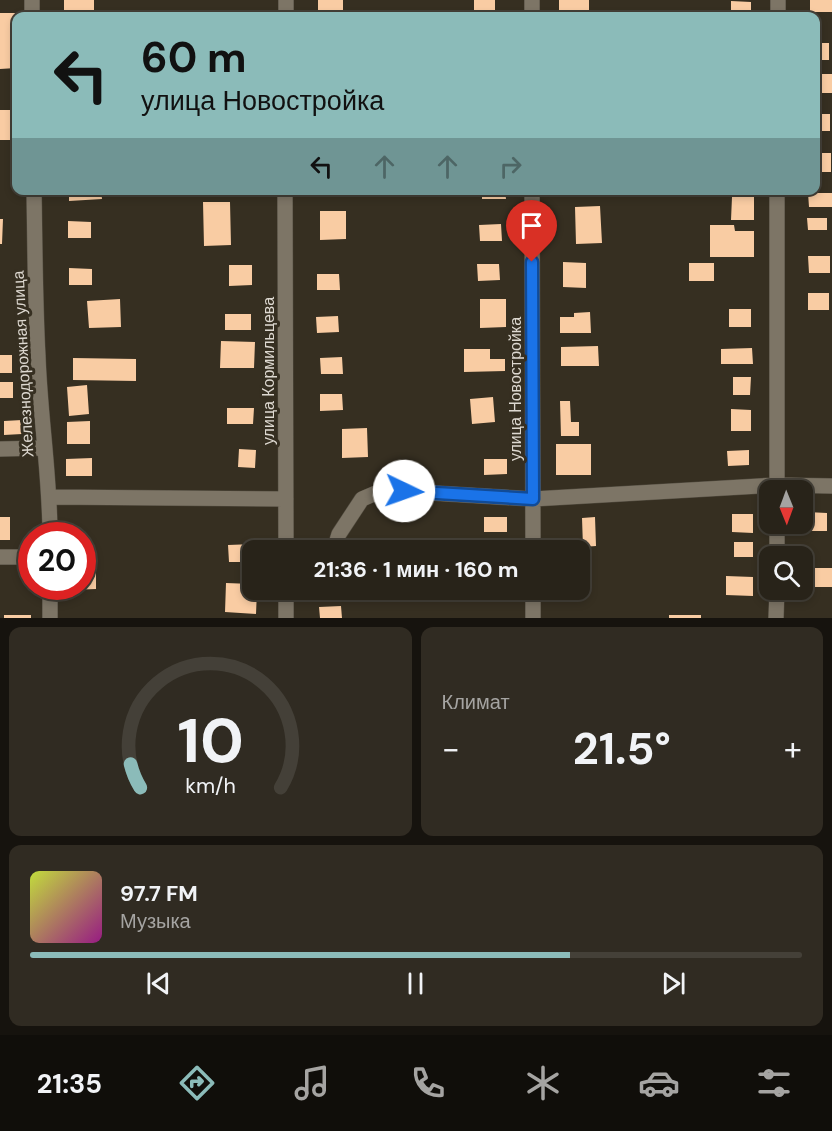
<!DOCTYPE html>
<html lang="ru">
<meta charset="utf-8">
<style>
:root{--surface:#282319;--page:#302b22;--text:#f1f3f6;--muted:#a5a4a2;--line:#444038;--accent:#8bbbb9}
body{margin:0;font-family:"DM Sans",sans-serif;background:var(--page);color:var(--text);height:100vh;display:flex;flex-direction:column;font-size:22px;white-space:nowrap}
*{box-sizing:border-box;margin:0}
p{font-size:20px;color:var(--muted)}
.icon{flex:none;width:33px;height:33px;fill:none;stroke:currentColor;stroke-width:2;stroke-linecap:round;stroke-linejoin:round}
.map{position:relative;height:618px;overflow:hidden}
.details{display:flex;flex-direction:column;gap:9px;padding:9px;background:#16130e;flex:1}
.details>*{flex:none}
.guide{position:absolute;left:12px;top:12px;width:808px;height:183px;border-radius:12px;box-shadow:0 3px 9px #0003,0 0 0 2px var(--line);background:#8bbbb9;color:#111;overflow:hidden}
.needle{width:39px;rotate:179deg}
.tools{position:absolute;left:759px;top:480px;display:grid;gap:12px}
.tools a{display:grid;place-items:center;width:54px;height:54px;border-radius:12px;background:var(--surface);box-shadow:0 3px 9px #0003,0 0 0 2px var(--line);font-size:30px}
.speed{position:absolute;left:18px;top:522px;display:flex;gap:12px;font-size:30px;font-weight:700;text-align:center}
.speed>*{display:grid;place-content:center;width:78px;height:78px;border-radius:50%;background:var(--surface);box-shadow:0 3px 9px #0003,0 0 0 2px var(--line);line-height:1}
.speed .limit{border:9px solid #d22;background:#fff;color:#111}
.pin{position:absolute;display:grid;place-items:center;width:51px;height:51px;color:#fff;margin:-62px -26px;border-radius:50% 50% 50% 0;rotate:-45deg;box-shadow:0 0 6px #0007}
.pin .icon{rotate:45deg}
.me{position:absolute;width:66px;margin:-33px;rotate:93deg;stroke-linejoin:round;filter:drop-shadow(0 0 4px #0008)}
.turn{display:flex;align-items:center;gap:21px;height:126px;padding:0 30px;font-size:27px}
.turn .icon{width:78px;height:78px;stroke-width:2.5}
.turn b{display:block;font-size:42px;line-height:51px}
.lanes{display:flex;align-items:center;height:57px;padding:0 30px;background:#0003;justify-content:center;gap:30px;direction:ltr}
.lanes .off{opacity:.35}
.big{font-size:45px;font-weight:700;line-height:1.1}
.details .tile{flex:1;display:flex;flex-direction:column;justify-content:center;gap:9px;min-width:0;padding:0 21px;border-radius:12px;background:var(--page)}
.details .dial{align-items:center;gap:0}
.dial svg{height:156px;overflow:visible;fill:none;stroke:var(--line);stroke-width:7;stroke-linecap:round;text-anchor:middle}
.dial text{fill:var(--text);stroke:none}
.song{display:flex;align-items:center;gap:18px}
.cover{width:72px;height:72px;border-radius:9px;background:linear-gradient(135deg,hsl(70 70% 55%),hsl(310 70% 35%))}
.played{height:6px;border-radius:3px;background:linear-gradient(90deg,var(--accent) 70%,var(--line) 70%)}
.keys{display:flex;justify-content:space-around;direction:ltr}
.heat{display:flex;justify-content:space-between;align-items:center;font-size:33px;direction:ltr}
.details .tiles{flex:1;display:grid;gap:9px;grid-template-columns:1fr 1fr}
.tile:last-child{grid-column:span 2}
.trip{position:absolute;left:242px;top:540px;width:348px;height:60px;border-radius:12px;background:var(--surface);box-shadow:0 3px 9px #0003,0 0 0 2px var(--line);font-weight:700;line-height:60px;text-align:center}
.menu{display:flex;height:96px;justify-content:space-around;align-items:center;background:#100e0a;color:var(--muted)}
.menu .icon{width:42px;height:42px}
.menu .on{color:var(--accent)}
.menu b{font-size:27px;color:var(--text)}
.map>svg:first-child{display:block}
.building{fill:#f9cca3}
.lines{fill:none;stroke-linecap:round;stroke-linejoin:round}
.minor-casing{stroke:#534d41;stroke-width:16}
.minor{stroke:#7d7566;stroke-width:15}
.route-casing{stroke:#114b97;stroke-width:15}
.route{stroke:#1a73e8;stroke-width:10}
.labels{text-anchor:middle;dominant-baseline:central;stroke-width:6;stroke-linejoin:round;paint-order:stroke}
.street-label{font-size:16px;fill:#ddd8d0;stroke:#362f21}
</style>
<div class="map">
<svg width="832" height="618" viewBox="0 0 832 618">
<rect width="100%" height="100%" fill="#362f21"/>
<!-- building -->
<path class="building" d="M 64,0 L 94,0 L 94,11 L 64,12 Z
M 318,0 L 343,0 L 343,13 L 318,13 Z
M 474,0 L 495,0 L 495,10 L 474,11 Z
M 559,0 L 589,0 L 589,11 L 559,11 Z
M 810,0 L 832,0 L 832,12 L 810,12 Z
M 731,1 L 751,2 L 751,16 L 731,16 Z
M 0,13 L 15,13 L 16,68 L 0,69 Z
M 552,14 L 597,14 L 597,16 L 552,16 Z
M 816,43 L 829,43 L 829,60 L 816,60 Z
M 816,74 L 832,74 L 832,93 L 816,93 Z
M 0,110 L 14,110 L 15,140 L 0,140 Z
M 816,114 L 830,114 L 830,131 L 816,131 Z
M 816,153 L 831,153 L 831,172 L 816,172 Z
M 69,190 L 101,190 L 102,199 L 69,201 Z
M 482,190 L 505,190 L 506,199 L 482,199 Z
M 808,193 L 832,193 L 832,207 L 809,207 Z
M 732,197 L 754,197 L 754,220 L 731,220 Z
M 203,202 L 230,202 L 231,245 L 204,246 Z
M 600,206 L 602,243 L 576,244 L 575,207 Z
M 320,211 L 346,211 L 346,239 L 320,240 Z
M 807,218 L 827,218 L 827,230 L 808,230 Z
M 0,219 L 3,219 L 2,244 L 0,244 Z
M 68,221 L 91,222 L 91,238 L 68,238 Z
M 501,224 L 502,241 L 480,241 L 479,225 Z
M 710,225 L 734,225 L 735,231 L 754,231 L 754,257 L 710,257 Z
M 808,256 L 830,256 L 830,273 L 809,273 Z
M 563,262 L 586,263 L 586,288 L 563,287 Z
M 689,263 L 714,263 L 714,281 L 689,281 Z
M 477,264 L 499,264 L 500,280 L 478,281 Z
M 229,265 L 252,265 L 252,285 L 229,286 Z
M 69,268 L 92,269 L 92,285 L 69,285 Z
M 317,274 L 339,274 L 340,290 L 317,290 Z
M 808,293 L 829,293 L 829,310 L 808,310 Z
M 120,299 L 121,327 L 89,328 L 87,301 Z
M 480,299 L 506,299 L 506,327 L 480,328 Z
M 729,309 L 751,309 L 751,327 L 729,327 Z
M 590,312 L 591,333 L 560,333 L 560,317 L 574,317 L 574,313 Z
M 225,314 L 251,314 L 251,330 L 225,330 Z
M 338,316 L 339,332 L 317,333 L 316,317 Z
M 221,341 L 255,342 L 254,368 L 220,368 Z
M 598,346 L 599,366 L 561,366 L 561,347 Z
M 752,348 L 753,364 L 721,364 L 721,349 Z
M 464,349 L 490,349 L 490,359 L 505,359 L 505,371 L 464,372 Z
M 0,355 L 12,355 L 12,373 L 0,373 Z
M 342,357 L 343,374 L 321,374 L 320,358 Z
M 73,358 L 136,359 L 136,381 L 73,380 Z
M 733,377 L 751,377 L 750,395 L 733,395 Z
M 0,382 L 13,382 L 13,398 L 0,398 Z
M 87,385 L 89,414 L 69,416 L 67,387 Z
M 320,394 L 342,394 L 343,410 L 320,411 Z
M 493,397 L 495,422 L 472,424 L 470,399 Z
M 560,401 L 570,401 L 571,422 L 579,422 L 579,436 L 561,436 Z
M 227,408 L 254,408 L 253,424 L 227,424 Z
M 731,409 L 751,410 L 751,431 L 731,431 Z
M 22,420 L 22,434 L 4,435 L 4,421 Z
M 90,421 L 90,444 L 67,444 L 67,422 Z
M 367,428 L 368,457 L 342,458 L 342,429 Z
M 556,444 L 591,444 L 591,475 L 556,475 Z
M 239,449 L 256,450 L 255,468 L 238,467 Z
M 749,450 L 749,465 L 728,466 L 727,451 Z
M 92,458 L 92,476 L 66,476 L 66,459 Z
M 484,459 L 507,459 L 507,474 L 484,475 Z
M 807,512 L 827,513 L 827,531 L 807,531 Z
M 732,514 L 753,514 L 753,533 L 732,532 Z
M 0,517 L 10,517 L 10,540 L 0,540 Z
M 484,517 L 507,517 L 507,532 L 484,532 Z
M 595,517 L 596,546 L 583,547 L 582,518 Z
M 734,542 L 753,542 L 753,557 L 734,557 Z
M 254,544 L 252,562 L 229,562 L 228,545 Z
M 341,548 L 356,548 L 356,550 L 341,550 Z
M 579,568 L 585,568 L 585,585 L 579,585 Z
M 807,568 L 832,568 L 832,587 L 807,587 Z
M 82,571 L 96,571 L 96,589 L 70,590 L 70,586 L 82,586 Z
M 726,576 L 753,577 L 753,596 L 726,595 Z
M 226,583 L 252,584 L 252,590 L 257,590 L 256,614 L 225,612 Z
M 403,590 L 418,590 L 418,600 L 402,600 Z
M 341,606 L 342,618 L 320,618 L 319,607 Z
M 4,615 L 31,615 L 31,618 L 4,618 Z
M 669,615 L 701,615 L 701,618 L 669,618 Z"/>
<g class="lines">
<defs>
<path id="minor" d="M 32,0 L 32,16
M 532,0 L 532,16
M 286,16 L 286,0
M 778,16 L 778,0
M 34,190 C 35,246 35,301 38,356 C 40,416 50,476 50,536
M 285,190 L 286,550
M 532,190 L 533,550
M 0,449 L 44,448
M 777,490 L 777,190
M 50,497 L 286,499
M 334,550 L 339,534 L 362,499 L 383,490 L 533,499 L 777,485 L 832,486
M 777,556 L 777,524
M 0,557 L 32,557
M 50,586 L 50,618
M 286,590 L 286,618
M 533,590 L 533,618
M 776,618 L 777,590"/>
</defs>
<!-- minor casing -->
<use href="#minor" class="minor-casing"/>
<!-- minor -->
<use href="#minor" class="minor"/>
</g>
<g class="lines">
<defs>
<path id="route" d="M 404,491 L 533,499 L 532,262"/>
</defs>
<!-- route casing -->
<use href="#route" class="route-casing"/>
<!-- route -->
<use href="#route" class="route"/>
</g>
<g class="labels">
<!-- street labels -->
<g class="street-label">
<text transform="translate(23 364) rotate(-93)">Железнодорожная улица</text>
<text transform="translate(268 371) rotate(-90)">улица Кормильцева</text>
<text transform="translate(515 389) rotate(-90)">улица Новостройка</text>
</g>
</g>
</svg>
<div class="tools">
<a><svg class="needle" viewBox="-14 -14 28 28"><path d="M0-13l5 13h-10z" fill="#e53935"/><path d="M0 13l5-13h-10z" fill="#a5a4a2"/></svg></a>
<a><svg class="icon" aria-label="search" viewBox="0 0 24 24"><circle cx="10" cy="10" r="6"/><path d="M15 15l6 6"/></svg></a>
</div>
<div class="speed"><div class="limit">20</div></div>
<div class="pin" style="left:532px;top:262px;background:#d93025"><svg class="icon" aria-label="arrive" viewBox="0 0 24 24"><path d="M6 21V4h12l-3 4 3 4H6"/></svg></div>
<svg class="me" style="left:404px;top:491px" viewBox="-20 -20 40 40"><circle r="19" fill="#fff"/><path d="M0-13L10 11 0 6-10 11z" fill="#1a73e8"/></svg>
<div class="trip">21:36 · 1 мин · 160 m</div>
<div class="guide">
<div class="turn"><svg class="icon" aria-label="left" viewBox="0 0 24 24"><path d="M17 20v-9H6M10 6l-5 5 5 5"/></svg><div><b>60 m</b>улица Новостройка</div></div>
<div class="lanes"><svg class="icon" aria-label="left" viewBox="0 0 24 24"><path d="M17 20v-9H6M10 6l-5 5 5 5"/></svg><svg class="icon off" aria-label="ahead" viewBox="0 0 24 24"><path d="M12 20V5M6 11l6-6 6 6"/></svg><svg class="icon off" aria-label="ahead" viewBox="0 0 24 24"><path d="M12 20V5M6 11l6-6 6 6"/></svg><svg class="icon off" aria-label="right" viewBox="0 0 24 24"><path d="M7 20v-9h11M14 6l5 5-5 5"/></svg></div>
</div>
</div>
<section class="details">
<div class="tiles">
<div class="tile dial"><svg viewBox="0 0 100 80">
<path d="M14 69A42 42 0 1 1 86 69"/>
<path d="M14 69A42 42 0 0 1 9 57" stroke="#8bbbb9"/>
<text x="50" y="56" font-size="32" font-weight="700">10</text>
<text x="50" y="72" font-size="11">km/h</text>
</svg></div>
<div class="tile"><p>Климат</p>
<div class="heat"><a>−</a><b class="big">21.5°</b><a>+</a></div>
</div>
<div class="tile">
<div class="song"><i class="cover"></i><div><b>97.7 FM</b><p>Музыка</p></div></div>
<div class="played"></div>
<div class="keys"><svg class="icon" aria-label="previous" viewBox="0 0 24 24"><path d="M18 5L8 12l10 7zM5 5v14"/></svg><svg class="icon" aria-label="pause" viewBox="0 0 24 24"><path d="M8 5v14M16 5v14"/></svg><svg class="icon" aria-label="next" viewBox="0 0 24 24"><path d="M6 5l10 7-10 7zM19 5v14"/></svg></div>
</div>
</div>
</section>
<nav class="menu">
<b>21:35</b>
<svg class="icon on" aria-label="directions" viewBox="0 0 24 24"><path d="M12 3l9 9-9 9-9-9zM9 14v-3h6M13 9l2 2-2 2"/></svg>
<svg class="icon" aria-label="music" viewBox="0 0 24 24"><path d="M9 18V5l10-2v13"/><circle cx="6" cy="18" r="3"/><circle cx="16" cy="16" r="3"/></svg>
<svg class="icon" aria-label="phone" viewBox="0 0 24 24"><path d="M5 4h4l2 5-3 2q2 4 5 5l2-3 5 2v4C11 20 4 13 5 4z"/></svg>
<svg class="icon" aria-label="climate" viewBox="0 0 24 24"><path d="M12 3v18M4 7l16 10M4 17L20 7"/></svg>
<svg class="icon" aria-label="car" viewBox="0 0 24 24"><path d="M5 17H2v-5l4-1 3-4h7l3 4 3 1v5h-3M9 17h6M6 11h13"/><circle cx="7" cy="17" r="2"/><circle cx="17" cy="17" r="2"/></svg>
<svg class="icon" aria-label="filters" viewBox="0 0 24 24"><path d="M4 7h16M4 17h16"/><circle cx="9" cy="7" r="2"/><circle cx="15" cy="17" r="2"/></svg>
</nav>
